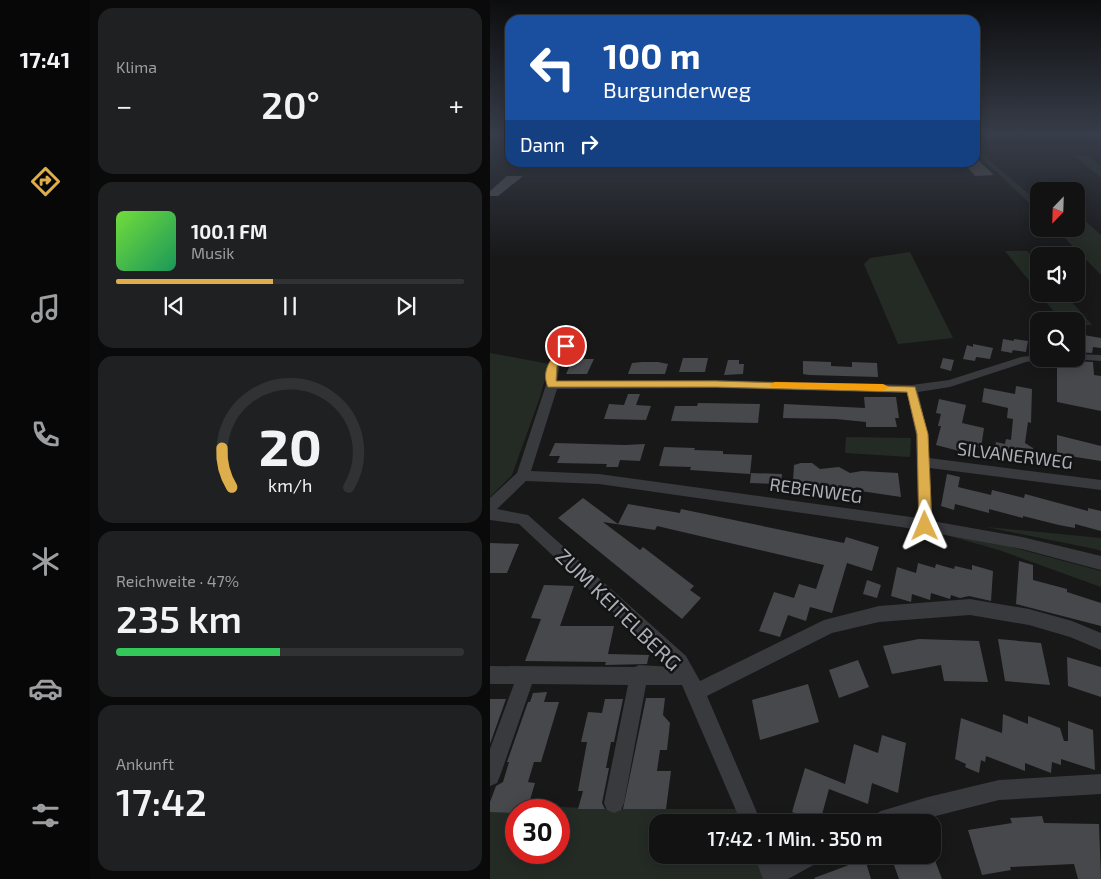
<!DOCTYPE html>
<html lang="de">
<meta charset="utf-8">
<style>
:root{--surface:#121213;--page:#1f2021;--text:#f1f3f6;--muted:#9c9ea0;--line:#313233;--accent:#dead4c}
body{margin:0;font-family:"Exo 2",sans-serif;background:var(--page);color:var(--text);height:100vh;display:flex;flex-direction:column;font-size:19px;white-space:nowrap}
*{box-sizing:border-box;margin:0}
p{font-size:16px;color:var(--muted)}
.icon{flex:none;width:28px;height:28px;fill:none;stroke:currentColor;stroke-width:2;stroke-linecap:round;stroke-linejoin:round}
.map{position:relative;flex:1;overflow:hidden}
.panel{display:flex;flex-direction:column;gap:8px;padding:8px;background:#0a0a0a;width:400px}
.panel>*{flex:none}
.banner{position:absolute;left:15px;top:15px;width:475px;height:152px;border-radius:15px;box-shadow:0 2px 12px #0003,0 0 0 1px var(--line);background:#1a4fa0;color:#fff;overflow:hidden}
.needle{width:32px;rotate:203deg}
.buttons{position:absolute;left:540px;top:182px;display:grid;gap:10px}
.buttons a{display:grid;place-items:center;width:55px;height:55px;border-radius:10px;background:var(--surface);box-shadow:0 2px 12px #0003,0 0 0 1px var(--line);font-size:25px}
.speed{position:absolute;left:15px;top:799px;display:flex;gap:10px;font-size:25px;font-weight:700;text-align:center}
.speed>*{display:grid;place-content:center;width:65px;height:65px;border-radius:50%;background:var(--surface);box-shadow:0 2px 12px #0003,0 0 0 1px var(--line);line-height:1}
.speed .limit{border:8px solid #d22;background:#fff;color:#111}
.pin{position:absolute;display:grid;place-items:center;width:42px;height:42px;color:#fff;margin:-21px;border:2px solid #fff;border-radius:50%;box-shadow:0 1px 5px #0007}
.me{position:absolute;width:55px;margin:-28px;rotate:359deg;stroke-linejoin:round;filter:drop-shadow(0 0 4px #0008)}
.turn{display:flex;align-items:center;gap:18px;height:105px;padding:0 15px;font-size:22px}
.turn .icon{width:65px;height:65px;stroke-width:2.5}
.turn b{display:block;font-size:35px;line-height:42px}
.then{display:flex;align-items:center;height:48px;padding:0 15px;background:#0003;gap:10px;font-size:19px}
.big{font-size:38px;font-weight:600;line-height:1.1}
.panel .card{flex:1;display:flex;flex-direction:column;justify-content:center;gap:8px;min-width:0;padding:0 18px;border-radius:15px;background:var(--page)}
.panel .dial{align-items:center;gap:0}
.dial svg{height:130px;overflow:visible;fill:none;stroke:var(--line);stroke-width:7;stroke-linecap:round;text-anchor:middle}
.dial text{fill:var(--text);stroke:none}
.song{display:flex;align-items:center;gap:15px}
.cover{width:60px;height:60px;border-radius:8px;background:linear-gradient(135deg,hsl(100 70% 55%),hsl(150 70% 35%))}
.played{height:5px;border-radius:2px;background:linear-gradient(90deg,var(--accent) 45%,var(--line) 45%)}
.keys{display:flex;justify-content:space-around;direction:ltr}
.heat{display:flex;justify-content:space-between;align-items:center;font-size:28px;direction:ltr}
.charge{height:8px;border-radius:4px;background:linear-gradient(90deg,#34c759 47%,var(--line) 0)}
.trip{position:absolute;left:159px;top:814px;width:292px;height:50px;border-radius:15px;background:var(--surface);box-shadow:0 2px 12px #0003,0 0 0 1px var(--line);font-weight:600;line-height:50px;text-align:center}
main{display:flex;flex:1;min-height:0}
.tabs{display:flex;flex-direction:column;width:90px;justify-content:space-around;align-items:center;background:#070708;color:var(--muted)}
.tabs .icon{width:35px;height:35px}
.tabs .current{color:var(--accent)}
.tabs b{font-size:22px;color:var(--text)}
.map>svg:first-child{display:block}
.green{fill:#242b25;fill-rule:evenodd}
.building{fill:#47484c}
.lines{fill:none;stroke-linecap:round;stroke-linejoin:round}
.minor{fill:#393a3e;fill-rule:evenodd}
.route{fill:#dead4c;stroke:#907031}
.slow{fill:#f59e0b}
.labels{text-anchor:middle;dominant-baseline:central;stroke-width:5;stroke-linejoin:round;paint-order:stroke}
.street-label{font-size:18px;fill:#acafb8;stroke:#131314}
.near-street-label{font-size:21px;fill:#acafb8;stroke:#131314}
</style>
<main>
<nav class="tabs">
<b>17:41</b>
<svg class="icon current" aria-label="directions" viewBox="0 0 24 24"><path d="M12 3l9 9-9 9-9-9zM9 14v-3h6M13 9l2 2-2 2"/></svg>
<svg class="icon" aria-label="music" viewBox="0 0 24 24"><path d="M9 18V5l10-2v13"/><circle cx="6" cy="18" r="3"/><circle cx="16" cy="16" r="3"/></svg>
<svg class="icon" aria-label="phone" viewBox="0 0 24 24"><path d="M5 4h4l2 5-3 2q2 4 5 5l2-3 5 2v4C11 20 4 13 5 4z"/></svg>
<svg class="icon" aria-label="climate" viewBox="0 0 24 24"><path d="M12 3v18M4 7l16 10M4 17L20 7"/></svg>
<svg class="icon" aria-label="car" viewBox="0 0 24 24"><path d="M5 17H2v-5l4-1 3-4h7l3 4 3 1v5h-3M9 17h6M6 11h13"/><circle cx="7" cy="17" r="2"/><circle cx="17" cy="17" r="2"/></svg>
<svg class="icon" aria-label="filters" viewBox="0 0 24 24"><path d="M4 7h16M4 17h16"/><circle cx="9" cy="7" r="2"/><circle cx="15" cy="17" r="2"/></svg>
</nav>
<section class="panel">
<div class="card"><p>Klima</p>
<div class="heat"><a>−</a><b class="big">20°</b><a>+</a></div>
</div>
<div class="card">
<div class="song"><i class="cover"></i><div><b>100.1 FM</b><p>Musik</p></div></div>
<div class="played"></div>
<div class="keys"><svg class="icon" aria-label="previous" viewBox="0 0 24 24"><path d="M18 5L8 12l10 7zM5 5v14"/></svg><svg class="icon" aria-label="pause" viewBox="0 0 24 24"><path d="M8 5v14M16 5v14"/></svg><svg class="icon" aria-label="next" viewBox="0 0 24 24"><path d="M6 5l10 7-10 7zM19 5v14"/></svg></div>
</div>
<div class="card dial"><svg viewBox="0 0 100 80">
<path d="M14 69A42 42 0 1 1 86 69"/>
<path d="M14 69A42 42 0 0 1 8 45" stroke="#dead4c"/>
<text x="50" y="56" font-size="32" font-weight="700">20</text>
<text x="50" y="72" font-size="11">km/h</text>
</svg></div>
<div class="card"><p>Reichweite · 47%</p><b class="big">235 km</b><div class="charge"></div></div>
<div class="card"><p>Ankunft</p><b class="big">17:42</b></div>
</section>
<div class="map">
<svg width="611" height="879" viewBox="0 0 611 879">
<rect width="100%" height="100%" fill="#181819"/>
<!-- green -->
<path class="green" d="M 485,148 L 540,195 L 549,194 L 549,212 L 485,152 Z
M 584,155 L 599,156 L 611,166 L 611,178 Z
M 586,213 L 611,235 L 611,275 L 566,229 L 586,229 Z
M 515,251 L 537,251 L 549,264 L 549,293 Z
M 420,252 L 463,338 L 408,344 L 374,264 L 380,258 Z
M 549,294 L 575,294 L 602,325 L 586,326 L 586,321 L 572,321 Z
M 0,353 L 59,364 L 50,397 L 22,475 L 0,497 Z
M 356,437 L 421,438 L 420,457 L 355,453 Z
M 496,527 L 611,538 L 611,551 L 605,549 Z
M 456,535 L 503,542 L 611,571 L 611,587 L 509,550 Z
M 0,804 L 121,809 L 250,809 L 255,822 L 168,822 L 168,855 L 268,855 L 277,879 L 0,879 ZM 26,810 L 69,810 L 69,852 L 26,852 Z"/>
<!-- building -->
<path class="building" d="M 485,156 L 492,164 L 504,175 L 485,176 L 475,164 L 485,164 Z
M 17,176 L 33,176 L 8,196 L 0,196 L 0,191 Z
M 588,334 L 611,338 L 611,348 L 603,347 L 602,353 L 586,352 Z
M 513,339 L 524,341 L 522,353 L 511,351 Z
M 524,339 L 538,341 L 536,352 L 522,350 Z
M 483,344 L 503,348 L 500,359 L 486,357 L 485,361 L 473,359 L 477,345 L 483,347 Z
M 193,358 L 218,358 L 215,372 L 189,372 Z
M 453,358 L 464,360 L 461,371 L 450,368 Z
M 83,359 L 104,359 L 97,374 L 76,374 Z
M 238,360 L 249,360 L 249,364 L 254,364 L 253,374 L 234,375 Z
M 313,361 L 341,362 L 341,366 L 362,367 L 362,362 L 387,363 L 388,377 L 319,375 L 313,374 Z
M 586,361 L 603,362 L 604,375 L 611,376 L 611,411 L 567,402 L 567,363 L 586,367 Z
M 152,362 L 168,362 L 178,364 L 175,374 L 138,374 L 142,363 Z
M 526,386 L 542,389 L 541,423 L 538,422 L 535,443 L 543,448 L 542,460 L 504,452 L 506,442 L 515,444 L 516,439 L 521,440 L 523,419 L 517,418 L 518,408 L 492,402 L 494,388 L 525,394 Z
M 138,394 L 150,394 L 146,405 L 161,406 L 156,420 L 114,419 L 119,404 L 134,405 Z
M 374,397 L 406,397 L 409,418 L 405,418 L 407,427 L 376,427 L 376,422 L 346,419 L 293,418 L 294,404 L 375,408 Z
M 449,399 L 476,405 L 472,423 L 494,428 L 491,448 L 475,444 L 473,452 L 446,445 L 451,426 L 448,426 L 451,414 L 446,413 Z
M 208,403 L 270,404 L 268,423 L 181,421 L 185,406 L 207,406 Z
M 567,435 L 611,446 L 611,461 L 567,454 Z
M 65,443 L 135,445 L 155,444 L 150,461 L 130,460 L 128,467 L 116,467 L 117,464 L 67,463 L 70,456 L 59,456 Z
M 174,447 L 205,448 L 204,450 L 233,451 L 233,454 L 262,455 L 260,474 L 200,470 L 201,467 L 169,466 Z
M 311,463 L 322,463 L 330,469 L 349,467 L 360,473 L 372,471 L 408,473 L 411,497 L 303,481 L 304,465 Z
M 261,473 L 292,474 L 291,484 L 260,483 Z
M 457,474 L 470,477 L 468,487 L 501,495 L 502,490 L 534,498 L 535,494 L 598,511 L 598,508 L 611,511 L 611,531 L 585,524 L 585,528 L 569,525 L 533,516 L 533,518 L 499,509 L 499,513 L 465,504 L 464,510 L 451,506 Z
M 93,498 L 128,524 L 138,504 L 190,513 L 191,509 L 354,543 L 356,537 L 389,547 L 382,571 L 357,563 L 342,613 L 320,607 L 316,621 L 298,615 L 290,637 L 269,631 L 284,592 L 304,598 L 309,584 L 326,589 L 334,565 L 167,526 L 165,530 L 113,522 L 150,550 L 153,547 L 204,586 L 200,590 L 211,598 L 192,619 L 68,518 Z
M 0,543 L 29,544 L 17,573 L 0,573 Z
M 529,561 L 543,565 L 543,580 L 577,589 L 577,592 L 611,603 L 611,626 L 526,604 Z
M 428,563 L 445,568 L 446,564 L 464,569 L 465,566 L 482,570 L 482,565 L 503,571 L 501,601 L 479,596 L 470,598 L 461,595 L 460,599 L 441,593 L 440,600 L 422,594 L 421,602 L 401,596 L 407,567 L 426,573 Z
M 377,580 L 391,585 L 387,598 L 373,594 Z
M 54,585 L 84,586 L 70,626 L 124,626 L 118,654 L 159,655 L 157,664 L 115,665 L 116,662 L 35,661 L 51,619 L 41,618 Z
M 429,639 L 489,641 L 498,682 L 454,681 L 451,665 L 402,674 L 393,646 Z
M 508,639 L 551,643 L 560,685 L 515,681 Z
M 577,657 L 611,667 L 611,697 L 578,686 Z
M 368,660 L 379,687 L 349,698 L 339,670 Z
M 318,684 L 329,722 L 270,740 L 262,700 Z
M 57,692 L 54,702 L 69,702 L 51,762 L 44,762 L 38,782 L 45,783 L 37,810 L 26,810 L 26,813 L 0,812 L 0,802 L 6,786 L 13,782 L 19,762 L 17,762 L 38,702 L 40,702 L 43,693 Z
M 156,698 L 175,698 L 173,715 L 180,723 L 177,750 L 170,750 L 167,771 L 181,771 L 176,809 L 133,809 Z
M 0,699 L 16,699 L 0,744 Z
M 115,699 L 133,699 L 124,742 L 121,742 L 116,768 L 119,768 L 112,803 L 115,809 L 88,809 L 93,791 L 88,791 L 97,742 L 91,742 L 98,712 L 112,713 Z
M 513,714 L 538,724 L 538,716 L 570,728 L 574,741 L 578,741 L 578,721 L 603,730 L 605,770 L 571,759 L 571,765 L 562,762 L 561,773 L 535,763 L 535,771 L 496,756 L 495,762 L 491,760 L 489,773 L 475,767 L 476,764 L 465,759 L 471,718 L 512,733 Z
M 392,735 L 416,743 L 408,793 L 382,783 L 378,804 L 339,789 L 330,822 L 302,812 L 315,768 L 355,784 L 364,744 L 388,753 Z
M 552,816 L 554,823 L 609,824 L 611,879 L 588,879 L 584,864 L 520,867 L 521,870 L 492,875 L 478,830 L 522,823 L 520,818 Z
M 429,855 L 443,855 L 452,879 L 409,879 L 404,865 Z
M 375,859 L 381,879 L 325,879 L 324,878 Z"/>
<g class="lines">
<!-- minor -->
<path class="minor" d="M 76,343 L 81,346 L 70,364 L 67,381 L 226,380 L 422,385 L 459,380 L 531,357 L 549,355 L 549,359 L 554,359 L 553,360 L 536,362 L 460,387 L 428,392 L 438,435 L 439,458 L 611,480 L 611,490 L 440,468 L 442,521 L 532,537 L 611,556 L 611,570 L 532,549 L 411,527 L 109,484 L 36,481 L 7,509 L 38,515 L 196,656 L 210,681 L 334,620 L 389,606 L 480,599 L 539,609 L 582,621 L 611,633 L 611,650 L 580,637 L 539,625 L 480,615 L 389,622 L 342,633 L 217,696 L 271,822 L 251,822 L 192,685 L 156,685 L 134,803 L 131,810 L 124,813 L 117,810 L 114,803 L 138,685 L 42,684 L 10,776 L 7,783 L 0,786 L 0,749 L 24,684 L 0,684 L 0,666 L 145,667 L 149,665 L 182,667 L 29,524 L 0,520 L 0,498 L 27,473 L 56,385 L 57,369 L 72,344 ZM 226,388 L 417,393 L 426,435 L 428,518 L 109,474 L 41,471 L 67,389 Z
M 586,354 L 611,355 L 611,361 L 582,359 L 586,359 Z
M 611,774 L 611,794 L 509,800 L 422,822 L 380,822 L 384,815 L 391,811 L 438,797 L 509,780 Z
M 264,855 L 286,855 L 288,860 L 297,855 L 330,855 L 327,863 L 298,879 L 273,879 Z"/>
</g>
<!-- sky -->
<linearGradient id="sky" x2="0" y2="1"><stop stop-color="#0d0d0e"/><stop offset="0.52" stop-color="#373d49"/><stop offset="1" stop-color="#373d49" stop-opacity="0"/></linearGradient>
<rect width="611" height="258" fill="url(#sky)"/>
<!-- route -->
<path class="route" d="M 76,343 L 80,346 L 67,366 L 66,381 L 226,381 L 425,387 L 438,434 L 442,526 L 440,530 L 435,532 L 429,526 L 427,434 L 417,392 L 226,387 L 58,387 C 50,370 63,357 72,344 Z"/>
<!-- slow -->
<path class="slow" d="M 285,382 L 393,384 L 399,387 L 393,391 L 281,387 L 280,385 Z"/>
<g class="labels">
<!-- street labels -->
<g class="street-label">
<text transform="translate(525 455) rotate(7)">SILVANERWEG</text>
<text transform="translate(326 490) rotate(8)">REBENWEG</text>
</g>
<!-- near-street labels -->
<g class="near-street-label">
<text transform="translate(129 609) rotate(44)">ZUM KEITELBERG</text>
</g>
</g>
</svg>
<div class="buttons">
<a><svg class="needle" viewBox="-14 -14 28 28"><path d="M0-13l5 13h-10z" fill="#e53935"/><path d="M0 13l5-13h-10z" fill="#9c9ea0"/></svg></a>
<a><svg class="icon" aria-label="sound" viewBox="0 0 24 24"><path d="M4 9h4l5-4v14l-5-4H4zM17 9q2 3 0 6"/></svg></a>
<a><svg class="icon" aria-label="search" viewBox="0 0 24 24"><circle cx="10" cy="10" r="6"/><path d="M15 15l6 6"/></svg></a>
</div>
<div class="speed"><div class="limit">30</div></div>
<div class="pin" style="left:76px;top:346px;background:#d93025"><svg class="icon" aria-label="arrive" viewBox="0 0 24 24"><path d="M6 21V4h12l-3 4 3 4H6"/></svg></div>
<svg class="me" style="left:435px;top:526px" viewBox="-20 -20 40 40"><path d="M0-17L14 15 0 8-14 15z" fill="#dead4c" stroke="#fff" stroke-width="4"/></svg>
<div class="trip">17:42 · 1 Min. · 350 m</div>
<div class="banner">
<div class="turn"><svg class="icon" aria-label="left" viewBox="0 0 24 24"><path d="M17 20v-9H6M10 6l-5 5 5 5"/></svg><div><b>100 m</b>Burgunderweg</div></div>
<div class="then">Dann<svg class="icon" aria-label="right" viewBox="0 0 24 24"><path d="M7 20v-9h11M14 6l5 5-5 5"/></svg></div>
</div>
</div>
</main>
